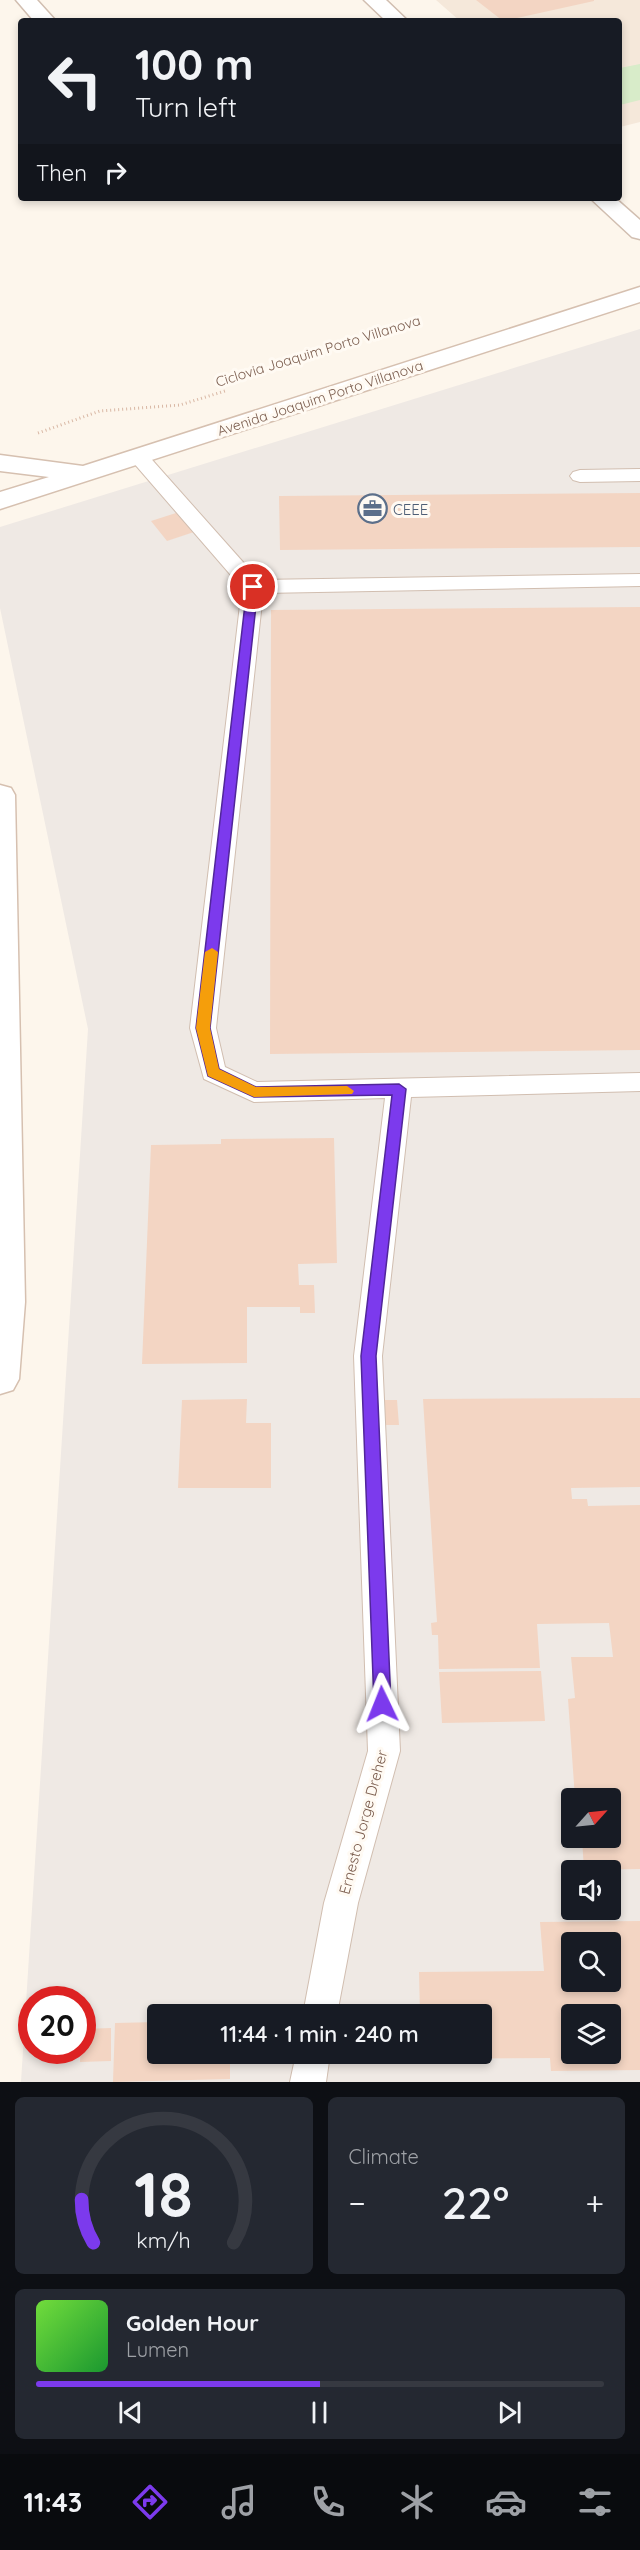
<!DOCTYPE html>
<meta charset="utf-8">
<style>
:root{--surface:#171b24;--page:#242831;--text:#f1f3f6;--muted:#9ea1a6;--line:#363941;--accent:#7c3aed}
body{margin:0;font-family:Quicksand,sans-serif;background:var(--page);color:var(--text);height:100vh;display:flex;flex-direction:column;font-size:22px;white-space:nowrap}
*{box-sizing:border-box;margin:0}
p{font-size:20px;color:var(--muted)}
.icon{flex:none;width:33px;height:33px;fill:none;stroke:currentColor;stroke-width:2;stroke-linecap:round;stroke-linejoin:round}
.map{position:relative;height:2082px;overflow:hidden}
.drawer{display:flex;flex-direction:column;gap:15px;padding:15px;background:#0d0f14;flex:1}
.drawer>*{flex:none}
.banner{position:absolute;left:18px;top:18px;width:604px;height:183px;border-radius:6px;box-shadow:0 3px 9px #0003;background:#171b24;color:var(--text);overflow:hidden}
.needle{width:39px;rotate:63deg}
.tools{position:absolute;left:561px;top:1788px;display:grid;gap:12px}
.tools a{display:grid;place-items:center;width:60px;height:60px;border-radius:6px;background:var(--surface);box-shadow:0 3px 9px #0003;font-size:30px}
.speed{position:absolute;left:18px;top:1986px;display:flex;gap:12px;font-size:30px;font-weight:700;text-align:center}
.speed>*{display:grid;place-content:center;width:78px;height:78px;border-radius:50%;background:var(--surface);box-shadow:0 3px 9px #0003;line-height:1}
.speed .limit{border:9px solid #d22;background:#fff;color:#111}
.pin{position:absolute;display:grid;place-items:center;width:51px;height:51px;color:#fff;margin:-26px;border:3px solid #fff;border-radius:50%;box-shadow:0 2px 6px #0007}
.me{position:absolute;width:66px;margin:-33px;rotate:358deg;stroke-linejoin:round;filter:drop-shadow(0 0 4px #0008)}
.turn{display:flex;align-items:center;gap:21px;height:126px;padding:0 18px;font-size:27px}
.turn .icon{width:78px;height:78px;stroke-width:2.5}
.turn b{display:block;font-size:42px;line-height:51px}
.then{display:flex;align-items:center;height:57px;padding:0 18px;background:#0003;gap:12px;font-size:22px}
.big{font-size:45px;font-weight:600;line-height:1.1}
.drawer .widget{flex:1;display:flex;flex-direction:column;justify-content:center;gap:9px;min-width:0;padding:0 21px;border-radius:9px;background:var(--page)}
.drawer .dial{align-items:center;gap:0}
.dial svg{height:156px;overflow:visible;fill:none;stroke:var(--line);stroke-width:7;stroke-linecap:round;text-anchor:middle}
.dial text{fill:var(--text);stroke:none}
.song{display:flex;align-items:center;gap:18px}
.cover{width:72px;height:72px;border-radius:9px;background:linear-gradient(135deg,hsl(100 70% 55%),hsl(130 70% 35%))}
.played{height:6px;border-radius:3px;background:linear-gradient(90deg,var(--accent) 50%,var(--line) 50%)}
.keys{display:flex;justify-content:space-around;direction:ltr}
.heat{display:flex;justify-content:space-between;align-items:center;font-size:33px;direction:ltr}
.drawer .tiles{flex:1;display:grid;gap:15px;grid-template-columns:1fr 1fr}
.widget:last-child{grid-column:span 2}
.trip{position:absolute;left:147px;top:2004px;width:345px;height:60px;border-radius:6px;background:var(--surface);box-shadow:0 3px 9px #0003;font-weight:600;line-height:60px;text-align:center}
.menu{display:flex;height:96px;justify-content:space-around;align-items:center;background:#090b0e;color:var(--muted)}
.menu .icon{width:42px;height:42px}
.menu .on{color:var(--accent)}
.menu b{font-size:27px;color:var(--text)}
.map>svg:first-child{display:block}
.residential{fill:#f5e8da}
.industrial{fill:#efe9e4;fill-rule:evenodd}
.green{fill:#d8ecc9}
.building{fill:#f3d5c3;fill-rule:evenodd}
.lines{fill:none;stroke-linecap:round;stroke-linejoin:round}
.lane-casing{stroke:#d1beb0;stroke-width:2}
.street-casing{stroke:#d1beb0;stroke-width:3}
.secondary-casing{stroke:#d6c0b0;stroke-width:3}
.path{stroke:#d9b8a5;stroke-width:3;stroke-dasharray:1 3;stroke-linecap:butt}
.lane{fill:#fff;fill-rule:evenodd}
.street{fill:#fff;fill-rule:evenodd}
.secondary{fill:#fff;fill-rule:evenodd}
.route{fill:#7c3aed;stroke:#51269a;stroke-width:1.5}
.slow{fill:#f59e0b}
.labels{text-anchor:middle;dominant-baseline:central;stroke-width:6;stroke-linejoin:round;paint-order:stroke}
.far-street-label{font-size:14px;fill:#7a5c4d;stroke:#fffaf3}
.service-label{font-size:15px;fill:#4e5e75;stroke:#fffaf3;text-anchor:start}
.street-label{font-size:15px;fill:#7a5c4d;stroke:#fffaf3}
</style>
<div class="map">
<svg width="640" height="2082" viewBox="0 0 640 2082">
<rect width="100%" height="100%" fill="#fdf6ec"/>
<!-- residential -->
<path class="residential" d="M 436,0 L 640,0 L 640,122 L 620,127 L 620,21 L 460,21 Z"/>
<!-- industrial -->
<path class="industrial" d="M 640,329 L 640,2082 L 21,2082 L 88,1029 L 0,608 L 0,527 ZM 572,1798 L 610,1798 L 610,1838 L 572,1838 ZM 572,1870 L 610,1870 L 610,1910 L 572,1910 ZM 572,1942 L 610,1942 L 610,1982 L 572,1982 ZM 32,2000 L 82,2000 L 82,2050 L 32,2050 ZM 158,2014 L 482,2014 L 482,2054 L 158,2054 ZM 572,2014 L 610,2014 L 610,2054 L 572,2054 Z"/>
<!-- green -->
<path class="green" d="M 640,64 L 640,100 L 620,105 L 620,68 Z"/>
<!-- building -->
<path class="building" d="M 476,0 L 594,0 L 594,1 L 503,21 Z
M 640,493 L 640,547 L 280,550 L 279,496 Z
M 176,513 L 194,532 L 167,541 L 151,521 Z
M 640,607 L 640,1050 L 270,1054 L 271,610 Z
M 334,1138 L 337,1263 L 298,1264 L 299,1285 L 314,1285 L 315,1313 L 300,1313 L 300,1307 L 247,1307 L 247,1363 L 142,1364 L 151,1145 L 221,1144 L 221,1139 Z
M 640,1398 L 640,1487 L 571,1488 L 572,1499 L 587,1499 L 588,1506 L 640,1505 L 640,1869 L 584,1870 L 582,1838 L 610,1838 L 610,1798 L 575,1798 L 568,1699 L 575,1698 L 571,1657 L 613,1657 L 609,1623 L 537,1624 L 540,1668 L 439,1669 L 438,1635 L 432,1635 L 431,1623 L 437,1622 L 423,1399 Z
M 247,1399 L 246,1423 L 271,1423 L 271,1488 L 178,1488 L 182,1400 Z
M 368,1400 L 397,1400 L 399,1425 L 369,1425 Z
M 541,1671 L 545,1721 L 442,1723 L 439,1672 Z
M 640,1921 L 640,2070 L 551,2071 L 550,2058 L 422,2059 L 422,2054 L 482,2054 L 482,2014 L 420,2014 L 419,1972 L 544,1971 L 540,1922 ZM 572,1942 L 610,1942 L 610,1982 L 572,1982 ZM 572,2014 L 610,2014 L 610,2054 L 572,2054 Z
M 158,2022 L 158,2054 L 230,2054 L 230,2079 L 113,2082 L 115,2023 Z
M 111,2028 L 111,2061 L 80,2062 L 82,2029 Z"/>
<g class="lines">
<defs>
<path id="lane" d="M 139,451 L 146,453 L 259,580 L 640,574 L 640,586 L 263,593 L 216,1028 L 225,1067 L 257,1082 L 640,1073 L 640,1091 L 411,1097 L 382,1356 L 400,1751 L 358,1903 L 337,2014 L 303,2014 L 324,1903 L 368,1751 L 354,1356 L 385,1098 L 254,1102 L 204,1079 L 190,1028 L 242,588 L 132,461 L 129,457 L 132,453 Z
M 640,469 L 640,481 L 580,482 L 573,480 L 570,476 L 573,472 L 580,470 Z
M 296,2054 L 330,2054 L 326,2082 L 290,2082 Z"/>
<path id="street" d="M 16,0 L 37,0 L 56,21 L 34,21 Z
M 364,0 L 386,0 L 408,21 L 386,21 Z
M 590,198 L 615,198 L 640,220 L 640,239 L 632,237 Z"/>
<path id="secondary" d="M 640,287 L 640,302 L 0,509 L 0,492 L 49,477 L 0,471 L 0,455 L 83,466 Z
M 0,785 L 11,788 L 15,795 L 25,1302 L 19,1379 L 13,1390 L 0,1394 Z"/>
</defs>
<!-- lane casing -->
<use href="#lane" class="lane-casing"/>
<!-- street casing -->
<use href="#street" class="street-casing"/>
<!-- secondary casing -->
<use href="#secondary" class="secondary-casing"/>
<!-- path -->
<path class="path" d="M 38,433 L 100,411 L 180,405 L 225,391"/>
<!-- lane -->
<use href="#lane" class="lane"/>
<!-- street -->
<use href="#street" class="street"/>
<!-- secondary -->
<use href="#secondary" class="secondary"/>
</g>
<!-- route -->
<path class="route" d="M 253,583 L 258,587 L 210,1028 L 219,1069 L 256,1087 L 399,1084 L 406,1089 L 376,1356 L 391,1704 L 388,1710 L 382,1712 L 376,1710 L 374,1704 L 361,1356 L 392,1095 L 254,1097 L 208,1076 L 196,1028 L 247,587 Z"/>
<!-- slow -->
<path class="slow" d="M 212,948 L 218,952 L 210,1028 L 219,1069 L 256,1087 L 347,1086 L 354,1091 L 352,1094 L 254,1097 L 208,1076 L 196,1028 L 205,952 Z"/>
<!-- icons -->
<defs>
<symbol id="office-ring" viewBox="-11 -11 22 22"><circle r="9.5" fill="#fffaf3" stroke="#5c6f8a" stroke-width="1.5"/><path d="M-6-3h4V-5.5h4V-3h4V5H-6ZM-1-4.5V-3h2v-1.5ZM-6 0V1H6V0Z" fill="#5c6f8a"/></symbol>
</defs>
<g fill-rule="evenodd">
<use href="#office-ring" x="356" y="492" width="33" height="33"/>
</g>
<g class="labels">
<!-- far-street labels -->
<g class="far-street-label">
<text transform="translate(318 351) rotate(-17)">Ciclovia Joaquim Porto Villanova</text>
<text transform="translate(320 398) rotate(-18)">Avenida Joaquim Porto Villanova</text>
</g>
<!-- service labels -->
<g class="service-label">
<text x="393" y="509">CEEE</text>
</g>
<!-- street labels -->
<g class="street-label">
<text transform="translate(363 1822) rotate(-75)">Ernesto Jorge Dreher</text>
</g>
</g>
</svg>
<div class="tools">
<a><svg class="needle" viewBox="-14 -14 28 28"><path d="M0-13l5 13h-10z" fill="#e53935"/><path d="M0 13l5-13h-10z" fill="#9ea1a6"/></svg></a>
<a><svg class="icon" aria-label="sound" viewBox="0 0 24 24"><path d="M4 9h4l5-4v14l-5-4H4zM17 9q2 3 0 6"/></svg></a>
<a><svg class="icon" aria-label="search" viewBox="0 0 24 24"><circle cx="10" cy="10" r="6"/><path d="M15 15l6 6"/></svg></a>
<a><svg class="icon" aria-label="layers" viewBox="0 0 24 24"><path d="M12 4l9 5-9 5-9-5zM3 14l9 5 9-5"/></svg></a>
</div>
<div class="speed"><div class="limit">20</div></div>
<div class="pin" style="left:253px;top:587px;background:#d93025"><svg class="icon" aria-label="arrive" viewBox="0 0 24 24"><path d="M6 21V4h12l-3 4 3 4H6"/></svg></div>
<svg class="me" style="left:382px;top:1704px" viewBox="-20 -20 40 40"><path d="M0-17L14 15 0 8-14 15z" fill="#7c3aed" stroke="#fff" stroke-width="4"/></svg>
<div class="trip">11:44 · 1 min · 240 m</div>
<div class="banner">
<div class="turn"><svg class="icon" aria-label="left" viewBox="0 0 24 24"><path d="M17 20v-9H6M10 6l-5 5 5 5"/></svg><div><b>100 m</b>Turn left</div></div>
<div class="then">Then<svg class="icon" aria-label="right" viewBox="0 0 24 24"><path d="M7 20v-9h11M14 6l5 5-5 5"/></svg></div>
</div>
</div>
<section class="drawer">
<div class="tiles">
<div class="widget dial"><svg viewBox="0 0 100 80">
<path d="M14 69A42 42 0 1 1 86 69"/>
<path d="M14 69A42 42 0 0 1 8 47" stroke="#7c3aed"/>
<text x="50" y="56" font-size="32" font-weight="700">18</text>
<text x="50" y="72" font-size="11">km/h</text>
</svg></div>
<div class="widget"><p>Climate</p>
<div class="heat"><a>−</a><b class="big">22°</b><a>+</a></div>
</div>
<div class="widget">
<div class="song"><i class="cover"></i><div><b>Golden Hour</b><p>Lumen</p></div></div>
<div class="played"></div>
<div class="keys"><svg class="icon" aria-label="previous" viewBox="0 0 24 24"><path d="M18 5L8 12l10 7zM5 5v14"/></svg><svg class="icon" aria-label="pause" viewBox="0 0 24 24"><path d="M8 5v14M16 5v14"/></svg><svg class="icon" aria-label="next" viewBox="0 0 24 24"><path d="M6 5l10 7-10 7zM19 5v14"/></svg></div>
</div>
</div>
</section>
<nav class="menu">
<b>11:43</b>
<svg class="icon on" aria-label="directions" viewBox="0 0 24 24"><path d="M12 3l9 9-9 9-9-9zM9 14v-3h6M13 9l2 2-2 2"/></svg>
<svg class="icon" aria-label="music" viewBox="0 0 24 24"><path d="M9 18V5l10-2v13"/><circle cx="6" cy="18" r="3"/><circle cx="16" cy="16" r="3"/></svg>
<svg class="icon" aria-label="phone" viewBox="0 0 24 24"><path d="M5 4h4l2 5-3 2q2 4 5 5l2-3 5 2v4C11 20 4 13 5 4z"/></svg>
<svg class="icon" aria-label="climate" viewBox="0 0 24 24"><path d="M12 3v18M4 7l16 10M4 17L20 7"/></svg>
<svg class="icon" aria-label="car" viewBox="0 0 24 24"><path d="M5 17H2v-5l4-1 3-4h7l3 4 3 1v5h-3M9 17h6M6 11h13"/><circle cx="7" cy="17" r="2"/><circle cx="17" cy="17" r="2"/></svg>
<svg class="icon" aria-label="filters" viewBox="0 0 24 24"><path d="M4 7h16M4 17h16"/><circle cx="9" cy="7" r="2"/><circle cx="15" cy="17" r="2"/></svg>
</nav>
